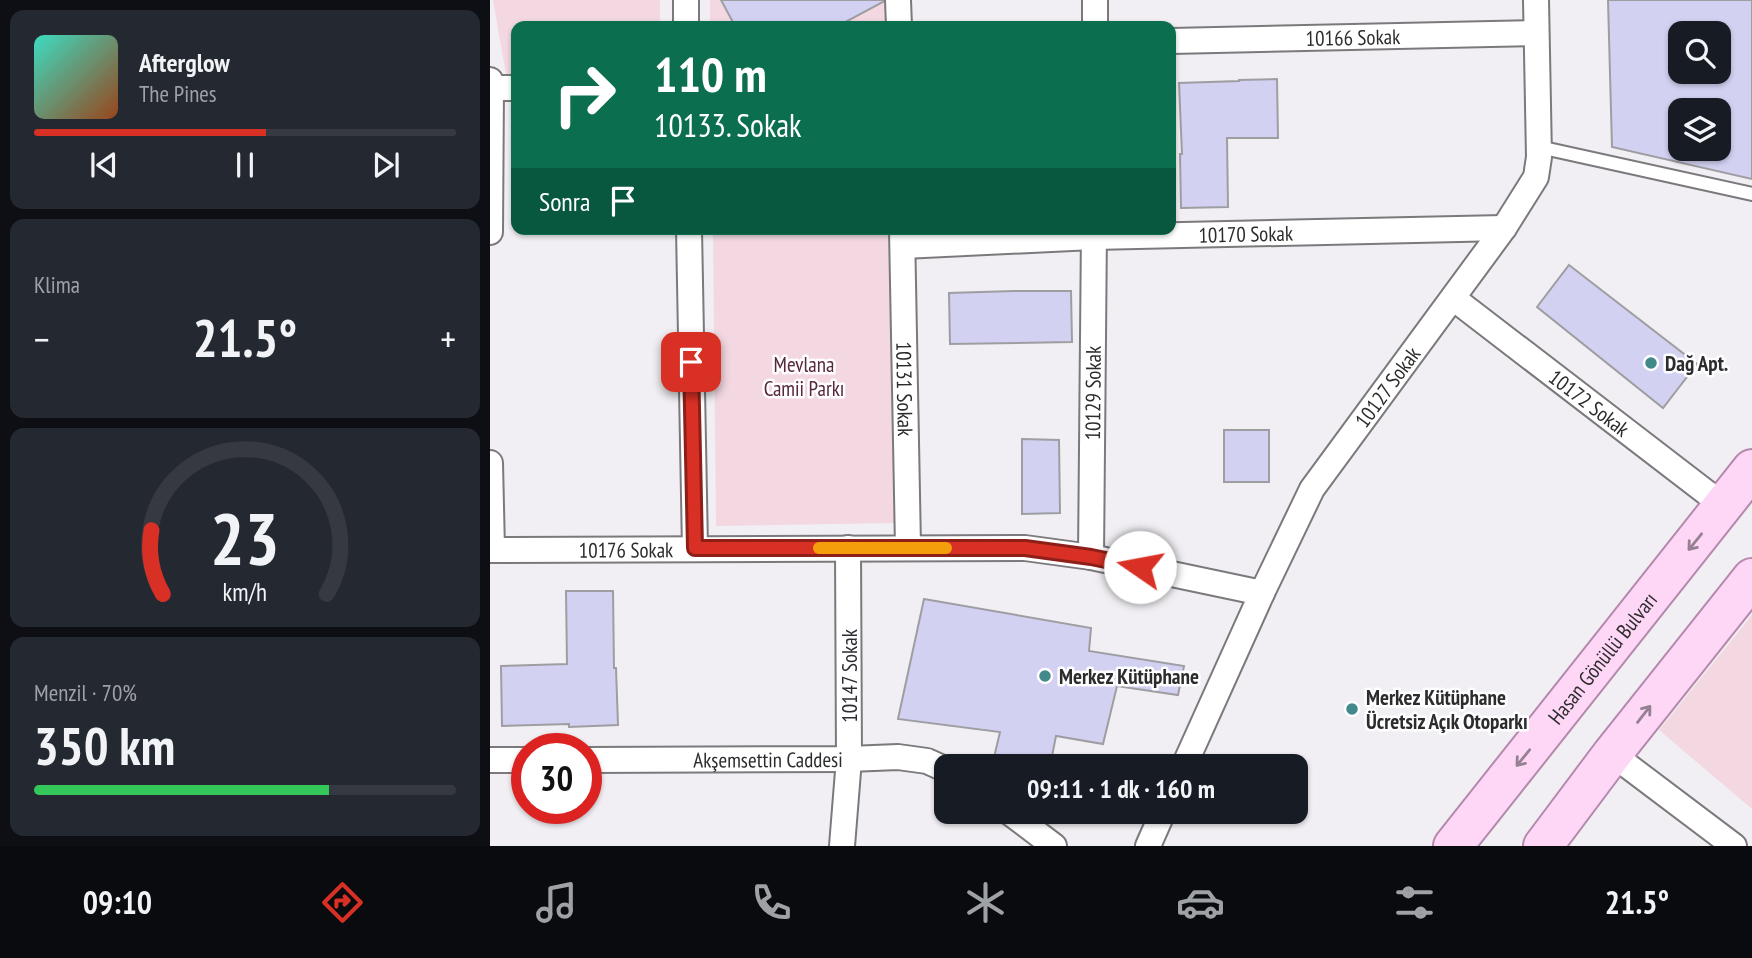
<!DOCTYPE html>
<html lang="tr">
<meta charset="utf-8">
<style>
:root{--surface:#171b24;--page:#242831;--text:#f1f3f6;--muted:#9ea1a6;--line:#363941;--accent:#d93025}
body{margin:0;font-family:"PT Sans Narrow",sans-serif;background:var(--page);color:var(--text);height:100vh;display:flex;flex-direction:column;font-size:26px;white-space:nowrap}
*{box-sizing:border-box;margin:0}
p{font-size:23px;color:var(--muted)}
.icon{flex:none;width:38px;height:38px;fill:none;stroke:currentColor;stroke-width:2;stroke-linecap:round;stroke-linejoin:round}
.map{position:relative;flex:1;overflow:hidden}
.sheet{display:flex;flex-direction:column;gap:10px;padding:10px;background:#0d0f14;width:490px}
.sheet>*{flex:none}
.banner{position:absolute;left:21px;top:21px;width:665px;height:214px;border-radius:14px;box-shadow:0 2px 5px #0004;background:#0b6e4f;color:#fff;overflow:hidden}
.tools{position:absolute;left:1178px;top:21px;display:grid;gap:14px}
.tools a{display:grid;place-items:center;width:63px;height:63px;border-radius:14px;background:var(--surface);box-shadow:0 2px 5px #0004;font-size:35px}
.speed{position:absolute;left:21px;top:733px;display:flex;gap:14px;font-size:35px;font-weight:700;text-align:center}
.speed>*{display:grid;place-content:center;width:91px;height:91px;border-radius:50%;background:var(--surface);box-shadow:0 2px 5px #0004;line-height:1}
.speed .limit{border:10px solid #d22;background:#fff;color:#111}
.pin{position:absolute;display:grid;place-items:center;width:60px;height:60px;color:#fff;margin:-30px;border-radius:14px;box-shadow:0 4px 10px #0006}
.me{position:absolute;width:77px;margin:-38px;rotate:282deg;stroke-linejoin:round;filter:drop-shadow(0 0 5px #0008)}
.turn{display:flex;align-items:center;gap:24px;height:147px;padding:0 28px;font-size:32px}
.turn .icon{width:91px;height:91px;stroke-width:2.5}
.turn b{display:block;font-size:49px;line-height:60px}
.then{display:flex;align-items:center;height:66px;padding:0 28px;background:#0003;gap:14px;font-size:26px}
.big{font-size:52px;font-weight:700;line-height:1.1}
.sheet .card{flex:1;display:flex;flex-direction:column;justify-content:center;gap:10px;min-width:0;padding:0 24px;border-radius:14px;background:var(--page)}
.sheet .dial{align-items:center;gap:0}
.dial svg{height:182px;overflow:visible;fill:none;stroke:var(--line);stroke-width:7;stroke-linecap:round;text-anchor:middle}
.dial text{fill:var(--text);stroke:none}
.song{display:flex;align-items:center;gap:21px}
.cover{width:84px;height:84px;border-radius:10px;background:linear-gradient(135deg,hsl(170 70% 55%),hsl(20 70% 35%))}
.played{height:7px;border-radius:4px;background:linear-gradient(90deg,var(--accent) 55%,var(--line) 55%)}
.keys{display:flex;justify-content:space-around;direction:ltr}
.heat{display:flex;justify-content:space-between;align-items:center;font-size:38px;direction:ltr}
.charge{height:10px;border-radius:5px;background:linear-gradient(90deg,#34c759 70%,var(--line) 0)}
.trip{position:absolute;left:444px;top:754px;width:374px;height:70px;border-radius:14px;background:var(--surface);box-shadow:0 2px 5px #0004;font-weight:700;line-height:70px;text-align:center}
.menu{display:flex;height:112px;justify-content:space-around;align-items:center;background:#090b0e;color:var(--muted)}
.menu .icon{width:49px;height:49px}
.menu .selected{color:var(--accent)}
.menu b{font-size:32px;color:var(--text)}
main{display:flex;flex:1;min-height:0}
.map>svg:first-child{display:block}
.green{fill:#f3d8e1}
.building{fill:#d3d1f2;stroke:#9e9ea2;stroke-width:2;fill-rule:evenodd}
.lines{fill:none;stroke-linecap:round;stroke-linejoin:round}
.service-casing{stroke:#7b797c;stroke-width:16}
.minor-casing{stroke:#7b797c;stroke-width:28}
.primary-casing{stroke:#b489ac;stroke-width:42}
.service{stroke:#fff;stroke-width:12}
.minor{stroke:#fff;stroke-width:24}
.primary{stroke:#fed6f6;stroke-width:38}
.oneway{stroke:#968192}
.route-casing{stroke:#8d1f18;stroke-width:18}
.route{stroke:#d93025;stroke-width:12}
.slow{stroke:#f59e0b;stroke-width:12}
.poi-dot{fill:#41898a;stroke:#fefdff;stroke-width:2.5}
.labels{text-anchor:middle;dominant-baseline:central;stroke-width:5;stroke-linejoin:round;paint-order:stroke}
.street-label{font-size:21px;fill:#2d2c2d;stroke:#fefdff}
.poi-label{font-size:21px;font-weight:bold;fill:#2d2c2d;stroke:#fefdff;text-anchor:start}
.park-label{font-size:21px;fill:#57273a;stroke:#fefdff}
</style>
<main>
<section class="sheet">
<div class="card">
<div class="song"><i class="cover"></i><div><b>Afterglow</b><p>The Pines</p></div></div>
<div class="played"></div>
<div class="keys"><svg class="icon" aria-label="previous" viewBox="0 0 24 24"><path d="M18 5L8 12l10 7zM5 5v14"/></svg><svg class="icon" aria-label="pause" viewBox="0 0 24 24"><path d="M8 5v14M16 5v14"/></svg><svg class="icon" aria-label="next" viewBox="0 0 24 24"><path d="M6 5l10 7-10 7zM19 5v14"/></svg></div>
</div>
<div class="card"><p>Klima</p>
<div class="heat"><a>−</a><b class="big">21.5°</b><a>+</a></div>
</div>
<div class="card dial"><svg viewBox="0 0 100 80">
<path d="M14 69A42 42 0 1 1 86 69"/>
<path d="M14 69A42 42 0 0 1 9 41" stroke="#d93025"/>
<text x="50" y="56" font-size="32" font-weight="700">23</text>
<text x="50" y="72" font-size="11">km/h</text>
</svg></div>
<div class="card"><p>Menzil · 70%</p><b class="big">350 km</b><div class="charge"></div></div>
</section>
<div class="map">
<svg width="1262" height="846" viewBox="0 0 1262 846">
<rect width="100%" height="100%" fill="#f1eff3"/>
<!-- green -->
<path class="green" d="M 3,0 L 170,0 L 170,26 L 26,26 L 26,75 L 16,75 Z
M 220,0 L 400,0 L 400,26 L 220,26 Z
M 223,229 L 402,229 L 404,523 L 226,526 Z
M 1262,615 L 1262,809 L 1169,730 Z"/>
<!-- building -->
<path class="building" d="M 231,0 L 393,0 L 393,2 L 348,26 L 245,26 Z
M 1118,0 L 1262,0 L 1262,179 L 1122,147 ZM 1190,33 L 1228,33 L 1228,72 L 1190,72 ZM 1190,110 L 1228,110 L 1228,149 L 1190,149 Z
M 787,79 L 788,138 L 737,138 L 738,207 L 691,208 L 690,154 L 692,154 L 689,83 L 749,81 L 749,80 Z
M 1079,265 L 1207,364 L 1173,408 L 1047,307 Z
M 524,291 L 581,291 L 582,342 L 460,344 L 459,293 Z
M 734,430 L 779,430 L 779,482 L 734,482 Z
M 532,439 L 569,440 L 570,513 L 532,514 Z
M 76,591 L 123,591 L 124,668 L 126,668 L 128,725 L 79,727 L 79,724 L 12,726 L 11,666 L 77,664 Z
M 434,599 L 601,628 L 599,651 L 694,666 L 688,695 L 627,686 L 613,744 L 566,736 L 560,766 L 502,766 L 510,732 L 408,719 Z"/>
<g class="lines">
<defs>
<path id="service" d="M 1049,147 L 1262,194"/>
<g id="minor">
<path d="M 196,0 L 196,26"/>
<path d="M 408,0 L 409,26"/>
<path d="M 605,26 L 605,0"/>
<path id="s1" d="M 681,41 L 1046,33"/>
<path d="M 0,80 L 1,88 L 0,232"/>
<path d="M 0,88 L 26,88"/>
<path d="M 199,229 L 205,549"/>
<path id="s2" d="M 412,230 L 418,547"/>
<path id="s3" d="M 413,246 L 603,237 L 1014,228"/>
<path id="s4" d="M 963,298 L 1234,506"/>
<path d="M 0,463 L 2,550"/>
<path id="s5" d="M 0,550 L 535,548 L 601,557 L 772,593"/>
<path id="s6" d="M 601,557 L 604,229"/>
<path d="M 1122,754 L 1244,846"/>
<path d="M 0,760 L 37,760"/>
<path id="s7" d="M 96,760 L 359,759 L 408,757 L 437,761 L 457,770"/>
<path id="s8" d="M 694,766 L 772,593 L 822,489 L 1014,228 L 1046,177 L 1049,157 L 1046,0"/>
<path d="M 519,812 L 564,846"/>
<path d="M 352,846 L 359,759 L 358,548"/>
<path d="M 658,846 L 673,812"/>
</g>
<g id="primary">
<path id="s9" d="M 963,846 L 1262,469"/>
<path d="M 1053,846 L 1122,754 L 1262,578"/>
</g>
</defs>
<!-- service casing -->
<use href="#service" class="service-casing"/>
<!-- minor casing -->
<use href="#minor" class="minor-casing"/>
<!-- primary casing -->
<use href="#primary" class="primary-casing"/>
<!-- service -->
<use href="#service" class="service"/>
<!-- minor -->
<use href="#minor" class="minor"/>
<!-- primary -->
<use href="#primary" class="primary"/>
</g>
<!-- one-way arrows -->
<defs><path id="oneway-shaft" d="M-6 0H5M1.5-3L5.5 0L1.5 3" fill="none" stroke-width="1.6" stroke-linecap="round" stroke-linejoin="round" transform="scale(1.75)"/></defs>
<g class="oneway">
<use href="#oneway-shaft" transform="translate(1205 542) rotate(129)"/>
<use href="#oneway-shaft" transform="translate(1154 714) rotate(-52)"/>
<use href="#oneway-shaft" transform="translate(1033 758) rotate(129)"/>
</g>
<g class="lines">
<defs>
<path id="route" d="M 201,362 L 205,548 L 535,548 L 601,557 L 650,567"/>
</defs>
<!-- route casing -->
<use href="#route" class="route-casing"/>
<!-- route -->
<use href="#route" class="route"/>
<!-- slow -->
<path class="slow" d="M 329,548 L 456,548"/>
</g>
<!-- markers -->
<g class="poi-dot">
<circle cx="1161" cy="363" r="7"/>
<circle cx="555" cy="676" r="7"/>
<circle cx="862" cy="709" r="7"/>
</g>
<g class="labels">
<!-- street labels -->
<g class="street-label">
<text stroke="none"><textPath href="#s1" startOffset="182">10166 Sokak</textPath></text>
<text stroke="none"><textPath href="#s3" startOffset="343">10170 Sokak</textPath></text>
<text stroke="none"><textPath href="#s8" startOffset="432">10127 Sokak</textPath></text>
<text stroke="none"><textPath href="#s2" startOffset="159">10131 Sokak</textPath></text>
<text stroke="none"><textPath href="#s6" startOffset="164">10129 Sokak</textPath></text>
<text stroke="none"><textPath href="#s4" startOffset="172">10172 Sokak</textPath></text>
<text stroke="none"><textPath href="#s5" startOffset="136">10176 Sokak</textPath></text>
<text stroke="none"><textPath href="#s9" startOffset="240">Hasan Gönüllü Bulvarı</textPath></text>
<text transform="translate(359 676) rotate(-90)">10147 Sokak</text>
<text stroke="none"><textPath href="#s7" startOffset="182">Akşemsettin Caddesi</textPath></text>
</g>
<!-- poi labels -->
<g class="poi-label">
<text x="1175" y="363">Dağ Apt.</text>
<text x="569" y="676">Merkez Kütüphane</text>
<text x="876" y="697">Merkez Kütüphane<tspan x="876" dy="24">Ücretsiz Açık Otoparkı</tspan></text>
</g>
<!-- park labels -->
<g class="park-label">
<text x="314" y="364">Mevlana<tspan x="314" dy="24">Camii Parkı</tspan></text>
</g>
</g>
</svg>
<div class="tools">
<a><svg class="icon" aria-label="search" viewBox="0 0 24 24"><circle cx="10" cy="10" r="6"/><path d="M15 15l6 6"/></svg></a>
<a><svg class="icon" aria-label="layers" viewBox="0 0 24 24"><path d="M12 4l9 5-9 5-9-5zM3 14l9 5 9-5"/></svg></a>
</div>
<div class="speed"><div class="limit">30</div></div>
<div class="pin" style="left:201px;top:362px;background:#d93025"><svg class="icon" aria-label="arrive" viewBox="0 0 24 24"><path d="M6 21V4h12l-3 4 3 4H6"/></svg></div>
<svg class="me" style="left:650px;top:567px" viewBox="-20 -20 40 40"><circle r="19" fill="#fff"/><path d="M0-13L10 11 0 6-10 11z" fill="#d93025"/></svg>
<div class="trip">09:11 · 1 dk · 160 m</div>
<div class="banner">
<div class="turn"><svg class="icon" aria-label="right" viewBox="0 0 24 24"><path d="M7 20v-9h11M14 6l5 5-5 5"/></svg><div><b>110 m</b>10133. Sokak</div></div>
<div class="then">Sonra<svg class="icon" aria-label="arrive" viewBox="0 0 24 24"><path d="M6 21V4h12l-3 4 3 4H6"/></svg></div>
</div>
</div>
</main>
<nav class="menu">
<b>09:10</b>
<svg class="icon selected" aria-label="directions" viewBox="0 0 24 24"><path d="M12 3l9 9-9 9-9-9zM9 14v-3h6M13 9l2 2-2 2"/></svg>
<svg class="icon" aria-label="music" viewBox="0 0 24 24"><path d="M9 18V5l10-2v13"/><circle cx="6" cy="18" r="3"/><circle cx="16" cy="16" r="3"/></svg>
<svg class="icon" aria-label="phone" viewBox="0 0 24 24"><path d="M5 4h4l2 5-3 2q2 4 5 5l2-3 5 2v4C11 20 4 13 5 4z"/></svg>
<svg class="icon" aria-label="climate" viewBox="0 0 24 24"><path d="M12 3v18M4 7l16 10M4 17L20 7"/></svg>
<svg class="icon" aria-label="car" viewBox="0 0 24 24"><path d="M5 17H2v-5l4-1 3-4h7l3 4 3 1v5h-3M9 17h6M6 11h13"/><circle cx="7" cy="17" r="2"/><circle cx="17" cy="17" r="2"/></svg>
<svg class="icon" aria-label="filters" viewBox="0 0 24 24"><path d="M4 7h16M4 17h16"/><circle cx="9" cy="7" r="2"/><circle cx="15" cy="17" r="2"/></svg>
<b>21.5°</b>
</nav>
